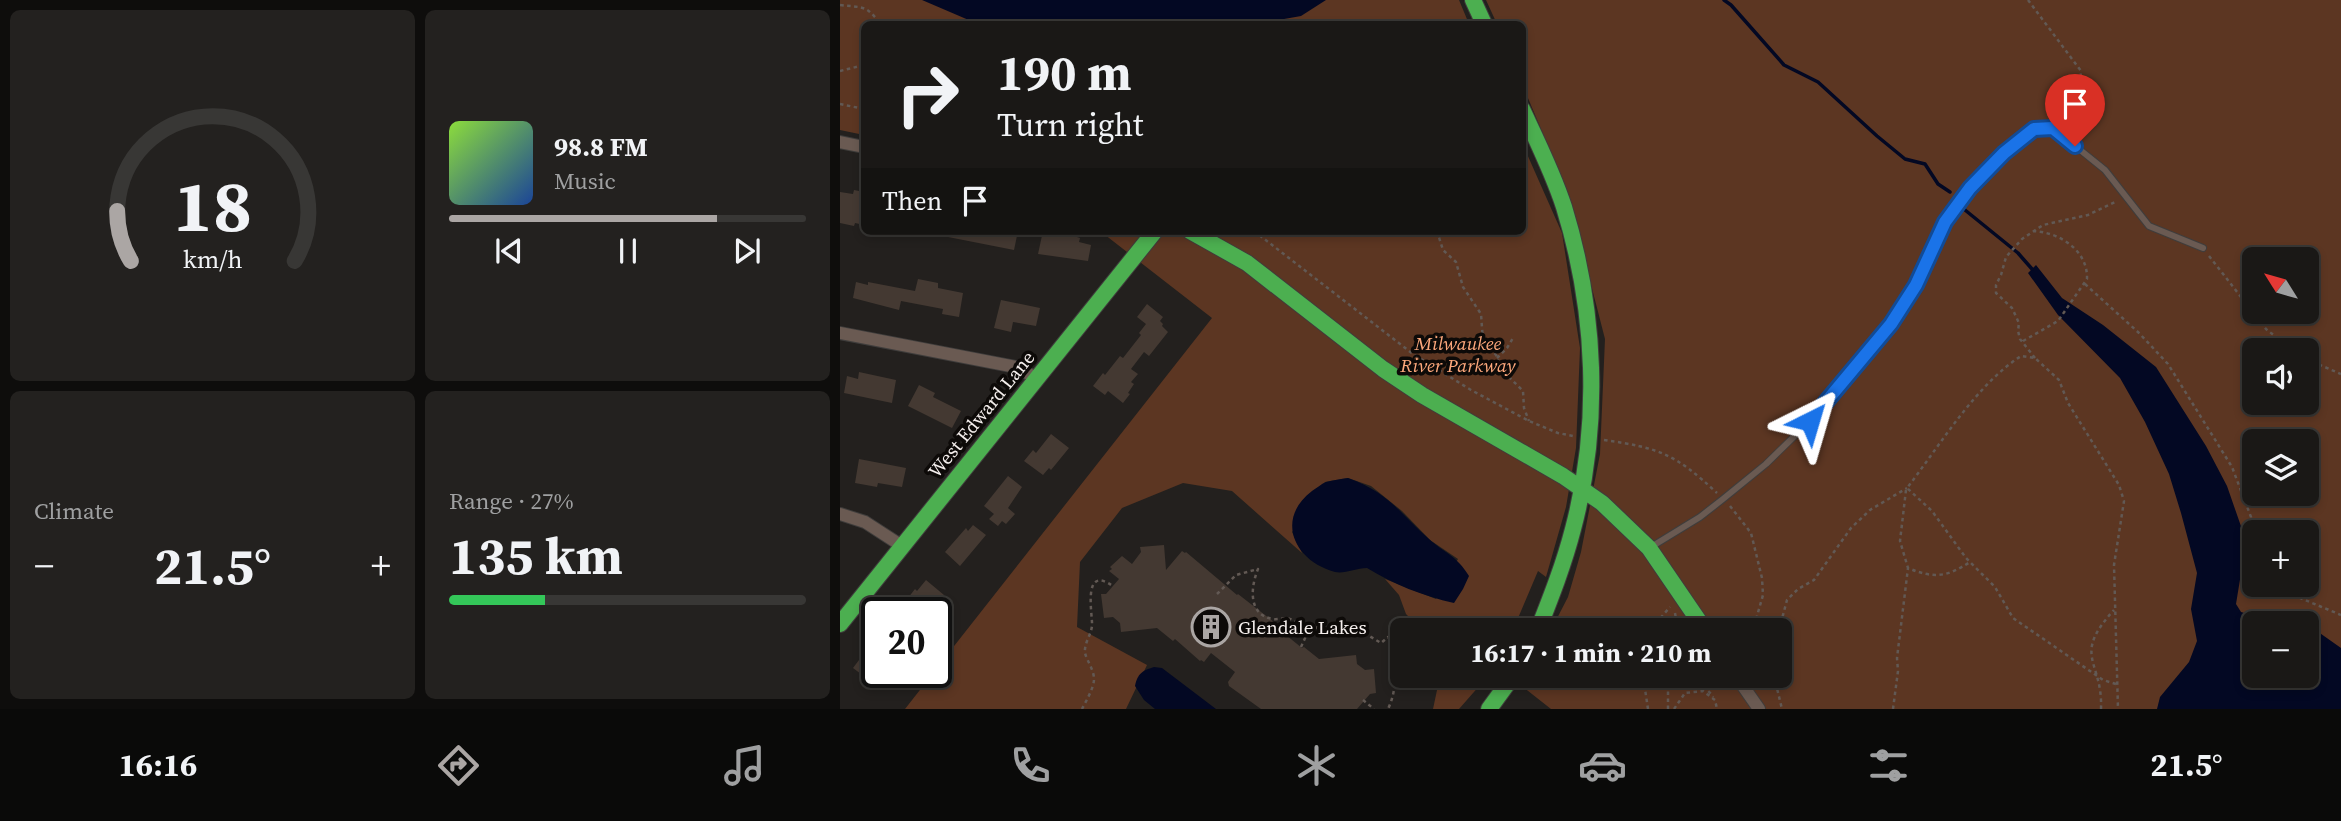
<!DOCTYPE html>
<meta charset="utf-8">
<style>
:root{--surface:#1a1816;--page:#23211f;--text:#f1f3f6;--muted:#9fa0a1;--line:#383735;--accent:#aba6a4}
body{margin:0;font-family:"Source Serif 4",serif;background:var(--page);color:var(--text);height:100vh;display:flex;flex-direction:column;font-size:26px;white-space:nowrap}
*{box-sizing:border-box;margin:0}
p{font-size:23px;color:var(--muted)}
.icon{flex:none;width:38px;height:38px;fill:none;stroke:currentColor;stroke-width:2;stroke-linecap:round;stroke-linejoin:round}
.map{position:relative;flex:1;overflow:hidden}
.drawer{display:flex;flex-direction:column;gap:10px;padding:10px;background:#0e0d0c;width:840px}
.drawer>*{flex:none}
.guide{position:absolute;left:21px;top:21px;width:665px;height:214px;border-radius:10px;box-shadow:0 4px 10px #0003,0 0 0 2px var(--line);background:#1a1816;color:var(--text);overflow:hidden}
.needle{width:46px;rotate:307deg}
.controls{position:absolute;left:1402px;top:247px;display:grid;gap:14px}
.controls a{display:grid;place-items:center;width:77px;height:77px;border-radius:10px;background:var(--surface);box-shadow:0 4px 10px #0003,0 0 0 2px var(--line);font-size:35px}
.speed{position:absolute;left:21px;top:597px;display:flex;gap:14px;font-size:35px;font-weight:700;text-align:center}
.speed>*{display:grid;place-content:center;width:91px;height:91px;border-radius:50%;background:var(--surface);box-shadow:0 4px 10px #0003,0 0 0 2px var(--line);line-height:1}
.speed .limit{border:4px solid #111;border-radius:10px;background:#fff;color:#111}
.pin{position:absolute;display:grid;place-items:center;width:60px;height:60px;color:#fff;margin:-72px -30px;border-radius:50% 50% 50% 0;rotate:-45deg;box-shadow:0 0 7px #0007}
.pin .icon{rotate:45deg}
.me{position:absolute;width:77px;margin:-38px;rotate:40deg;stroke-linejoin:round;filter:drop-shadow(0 0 5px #0008)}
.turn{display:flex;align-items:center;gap:24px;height:147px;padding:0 21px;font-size:32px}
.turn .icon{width:91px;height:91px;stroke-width:2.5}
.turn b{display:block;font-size:49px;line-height:60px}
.then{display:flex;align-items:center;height:66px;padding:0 21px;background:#0003;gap:14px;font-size:26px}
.big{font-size:52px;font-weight:700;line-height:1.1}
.drawer .tile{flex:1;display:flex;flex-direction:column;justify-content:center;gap:10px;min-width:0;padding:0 24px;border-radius:10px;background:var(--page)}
.drawer .dial{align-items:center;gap:0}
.dial svg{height:182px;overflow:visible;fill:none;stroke:var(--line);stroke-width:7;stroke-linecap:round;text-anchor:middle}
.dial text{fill:var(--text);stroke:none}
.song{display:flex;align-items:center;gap:21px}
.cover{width:84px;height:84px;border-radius:10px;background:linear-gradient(135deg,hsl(90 70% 55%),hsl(220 70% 35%))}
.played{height:7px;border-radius:4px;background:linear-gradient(90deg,var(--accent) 75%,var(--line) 75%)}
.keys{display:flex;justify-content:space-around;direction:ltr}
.heat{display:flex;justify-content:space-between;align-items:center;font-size:38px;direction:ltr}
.charge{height:10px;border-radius:5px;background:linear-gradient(90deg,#34c759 27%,var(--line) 0)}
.drawer .tiles{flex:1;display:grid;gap:10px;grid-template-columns:repeat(2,1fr)}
.trip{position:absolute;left:550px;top:618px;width:402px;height:70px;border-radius:10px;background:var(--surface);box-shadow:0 4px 10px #0003,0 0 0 2px var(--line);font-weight:700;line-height:70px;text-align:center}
.menu{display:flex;height:112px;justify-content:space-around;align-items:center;background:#0a0a09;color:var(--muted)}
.menu .icon{width:49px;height:49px}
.menu .selected{color:var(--accent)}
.menu b{font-size:32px;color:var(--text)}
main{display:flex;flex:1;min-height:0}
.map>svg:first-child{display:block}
.green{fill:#5c3622;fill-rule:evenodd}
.water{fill:#030823}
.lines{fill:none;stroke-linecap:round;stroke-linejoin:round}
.stream{stroke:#030823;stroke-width:3.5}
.building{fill:#443932}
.lane-casing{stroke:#3f3d3c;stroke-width:8}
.street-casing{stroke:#3f3d3c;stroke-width:14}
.fast-casing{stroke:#3f3d3c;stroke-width:18}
.path{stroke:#625954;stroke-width:2.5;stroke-dasharray:3.5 3.5;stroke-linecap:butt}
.lane{stroke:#6a5a52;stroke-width:6}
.street{stroke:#6a5a52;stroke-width:12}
.fast{stroke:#4caf50;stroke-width:16}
.route-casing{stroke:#114b97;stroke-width:18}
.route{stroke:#1a73e8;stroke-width:12}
.labels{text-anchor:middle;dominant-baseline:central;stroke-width:7;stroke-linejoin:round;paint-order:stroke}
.park-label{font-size:19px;font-style:italic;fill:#fda87c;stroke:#0d0a08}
.street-label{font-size:19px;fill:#f4eeec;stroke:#0d0a08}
.poi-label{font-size:19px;fill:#f4eeec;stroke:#0d0a08;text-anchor:start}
</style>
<main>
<section class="drawer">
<div class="tiles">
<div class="tile dial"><svg viewBox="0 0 100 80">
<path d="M14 69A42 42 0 1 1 86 69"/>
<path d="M14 69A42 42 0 0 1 8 47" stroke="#aba6a4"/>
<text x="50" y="56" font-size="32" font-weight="700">18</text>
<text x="50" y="72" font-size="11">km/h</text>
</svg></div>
<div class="tile">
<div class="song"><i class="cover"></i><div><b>98.8 FM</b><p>Music</p></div></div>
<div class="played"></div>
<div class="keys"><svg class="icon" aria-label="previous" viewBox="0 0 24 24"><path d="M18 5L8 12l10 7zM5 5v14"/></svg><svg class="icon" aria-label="pause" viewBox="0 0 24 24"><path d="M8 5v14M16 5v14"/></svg><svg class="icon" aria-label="next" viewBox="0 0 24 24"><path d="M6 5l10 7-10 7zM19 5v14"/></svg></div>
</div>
<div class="tile"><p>Climate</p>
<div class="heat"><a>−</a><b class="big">21.5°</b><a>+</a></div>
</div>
<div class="tile"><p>Range · 27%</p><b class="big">135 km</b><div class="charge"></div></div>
</div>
</section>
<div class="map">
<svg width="1501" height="709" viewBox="0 0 1501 709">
<rect width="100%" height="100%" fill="#23201e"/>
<!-- green -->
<path class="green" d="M 0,0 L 619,0 L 629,24 L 24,24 L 24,135 L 0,130 Z
M 646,0 L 1501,0 L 1501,694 L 1371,709 L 711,709 L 683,687 L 689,676 L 940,676 L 940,630 L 711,630 L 728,597 L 741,552 L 760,454 L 765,339 L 727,191 L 683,86 L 682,24 L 657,24 ZM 1414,259 L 1466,259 L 1466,312 L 1414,312 ZM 1414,350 L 1466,350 L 1466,402 L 1414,402 ZM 1414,441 L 1466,441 L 1466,494 L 1414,494 ZM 1414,532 L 1466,532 L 1466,584 L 1414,584 ZM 1414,623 L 1466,623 L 1466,676 L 1414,676 Z
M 683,145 L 722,233 L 740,348 L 736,448 L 726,507 L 706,577 L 698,571 L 673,630 L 582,630 L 566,614 L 559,595 L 545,579 L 596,599 L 618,559 L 590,540 L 562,511 L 531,486 L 508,478 L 485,482 L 452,532 L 462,553 L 392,491 L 343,483 L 282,508 L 240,562 L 237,627 L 307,665 L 286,709 L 65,709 L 94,672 L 96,672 L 96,669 L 372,318 L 260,231 L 682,231 Z
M 600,676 L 648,676 L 619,709 L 593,709 Z"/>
<!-- water -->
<path class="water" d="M 82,0 L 486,0 L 461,16 L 415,24 L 138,24 Z
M 1196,265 L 1222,298 L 1263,325 L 1316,367 L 1366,446 L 1387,486 L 1403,532 L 1405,549 L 1396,604 L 1401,612 L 1439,623 L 1414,623 L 1414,676 L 1466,676 L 1467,624 L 1501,648 L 1501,709 L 1317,709 L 1320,697 L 1349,662 L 1357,641 L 1351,609 L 1357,573 L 1341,513 L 1329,474 L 1305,422 L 1280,378 L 1218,315 L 1188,273 Z
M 508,478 C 548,492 560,513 589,539 C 606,554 616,555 629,576 L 623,589 L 614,603 C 583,596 553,584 527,568 C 516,568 505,574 495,572 C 454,561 435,519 472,491 C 477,488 481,484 486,482 C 493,480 501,479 508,478 Z
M 314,667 L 322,668 L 376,709 L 315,709 L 304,700 L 295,686 C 298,673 302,671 314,667 Z"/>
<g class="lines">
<!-- stream -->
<path class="stream" d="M 884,0 L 891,5 L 944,65 L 978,82 L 1037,136 L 1065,159 L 1085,164 L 1098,184 L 1110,192
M 1125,210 L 1178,253 L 1192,269"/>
</g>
<!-- building -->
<path class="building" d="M 14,190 L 24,192 L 24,225 L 15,223 L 14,226 L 0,223 L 0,192 L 13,194 Z
M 104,231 L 178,231 L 174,250 L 103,236 Z
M 203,231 L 229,231 L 229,233 L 237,235 L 237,237 L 240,238 L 239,242 L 251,245 L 248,261 L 198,254 Z
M 78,279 L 98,283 L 98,288 L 123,293 L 119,317 L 102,314 L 103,309 L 61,301 L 59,310 L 13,298 L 16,282 L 28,285 L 28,282 L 75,291 Z
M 161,300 L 200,308 L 196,326 L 173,322 L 171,332 L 154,328 Z
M 307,304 L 323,317 L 320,321 L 323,324 L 322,326 L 328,332 L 309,356 L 304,352 L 291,369 L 298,374 L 291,382 L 294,384 L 288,393 L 290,394 L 283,403 L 268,391 L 265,395 L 253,386 L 263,373 L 265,375 L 280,356 L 283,358 L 301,335 L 299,333 L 306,324 L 297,317 Z
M 19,372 L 56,380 L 52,403 L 4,393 L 7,376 L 18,379 Z
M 79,385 L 95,393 L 93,397 L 121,411 L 112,428 L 68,406 Z
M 211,434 L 229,448 L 211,470 L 209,468 L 203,475 L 184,461 L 193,450 L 196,453 Z
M 19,459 L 66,468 L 62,487 L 38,483 L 37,487 L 15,483 Z
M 168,476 L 182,487 L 168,508 L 175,514 L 166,524 L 162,521 L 158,526 L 149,519 L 154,514 L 144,506 Z
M 133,525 L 146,535 L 120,566 L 105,552 L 126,528 L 128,531 Z
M 324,545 L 326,570 L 342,551 L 345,553 L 346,552 L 397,595 L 398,594 L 448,633 L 446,635 L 462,648 L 464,647 L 479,659 L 516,655 L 517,664 L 525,670 L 534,669 L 536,693 L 530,694 L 517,709 L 421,709 L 389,686 L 388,682 L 395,672 L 371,653 L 364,662 L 361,660 L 360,661 L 335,639 L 333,641 L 317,628 L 281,632 L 280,623 L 273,617 L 264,618 L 261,594 L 266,594 L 279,579 L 269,571 L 272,569 L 270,567 L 282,556 L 292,564 L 301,552 L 300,547 Z
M 86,580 L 104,595 L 89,612 L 57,612 L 75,589 L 77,591 Z
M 28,648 L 37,655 L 37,672 L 43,672 L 37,680 L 37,686 L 13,668 Z"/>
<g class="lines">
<defs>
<path id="lane" d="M 811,547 L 860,517 L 883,499 L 926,464 L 970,421 L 1051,324 L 1076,285 L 1105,221 L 1130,188 L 1164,153 L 1194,129 L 1213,128 L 1265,170 L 1309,226 L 1363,248"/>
<path id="street" d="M 0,142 L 24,147
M 0,333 L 176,367 L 196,378
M 0,514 L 25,522 L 62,546
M 896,676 L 919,709"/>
<path id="fast" d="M 633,0 L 644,24
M 682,109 C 697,141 713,173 724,207 C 756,311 761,424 733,529 C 724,564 711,597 698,630
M 350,231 L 407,263 L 543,369 L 582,395 L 723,476 L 762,503 L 809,548 L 865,630
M 0,624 L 315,231
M 649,709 L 673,676"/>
</defs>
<!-- lane casing -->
<use href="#lane" class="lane-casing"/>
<!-- street casing -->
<use href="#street" class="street-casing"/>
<!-- fast casing -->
<use href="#fast" class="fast-casing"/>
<!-- path -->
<path class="path" d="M 1188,0 L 1241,71 C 1240,90 1238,112 1226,126
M 0,5 C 26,8 25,5 41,24
M 0,71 L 24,65
M 0,104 L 24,109
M 414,231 L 573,354 L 631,390 L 689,421 L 718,433 L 733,436
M 597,231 L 603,250 L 616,262 L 623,287 L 641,314 L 643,341 L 656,355 L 662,370 L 683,391 L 684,408 L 689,421
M 1369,256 L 1426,329 L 1452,350
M 1245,284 L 1299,333 L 1328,364 L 1392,467 L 1411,517 L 1410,572 L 1414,580
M 1183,341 L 1218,321 L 1247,279 C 1248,251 1221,233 1194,231
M 657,358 L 667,348 L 673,338
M 1195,358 L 1180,339 L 1178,331 L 1179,323 L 1172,308 L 1156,293 L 1156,285 L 1161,275 L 1166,257 L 1182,239 L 1203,225 L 1248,215 L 1277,201
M 1466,359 L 1501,374
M 764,440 C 820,448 835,454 877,493
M 1066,490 L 1060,541 L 1068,568 C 1094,579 1107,577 1130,562
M 890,506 L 911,533 L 922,578 L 923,595 L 917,616 L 921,630
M 1416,584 L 1420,592 L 1453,595 L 1501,615
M 377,594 L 396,575 L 418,569 C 411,586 407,615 433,619 C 438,620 445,617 450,619 C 456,621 463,625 470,627
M 835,613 L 838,630
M 814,630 L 817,622 L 830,607
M 939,630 L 947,600 L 958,589 L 974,580 L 1011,528 L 1030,510 L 1067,488
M 461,647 L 470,627 L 521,631 L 541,643 L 548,637 L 554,645 L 559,658 L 551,662 C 557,678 555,694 548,709
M 854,676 C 857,685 868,688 873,697
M 934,676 L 942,709
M 1276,684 L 1263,680 L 1173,618 L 1155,587 L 1126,558 L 1092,511 L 1067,488 C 1101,444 1135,386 1181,356 L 1195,358 L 1219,380 L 1228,403 L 1279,485 L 1284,501 L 1274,565 L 1278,709
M 523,700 L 534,709
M 242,709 C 246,701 254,688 254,679 C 254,670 247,661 245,653 C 244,643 251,635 252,626 C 253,616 241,562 274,587
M 808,709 L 805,689 L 808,676
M 828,709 L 828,684 L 836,676
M 834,709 L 845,693 L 863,691 L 875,700 L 877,709
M 1053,709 L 1058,671 L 1057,658 L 1068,568
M 1261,709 C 1263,660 1231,657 1274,610"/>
<!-- lane -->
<use href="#lane" class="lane"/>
<!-- street -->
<use href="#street" class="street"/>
<!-- fast -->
<use href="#fast" class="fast"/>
</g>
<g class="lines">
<defs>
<path id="route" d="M 970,421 L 1051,324 L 1076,285 L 1105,222 L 1130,188 L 1164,153 L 1194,129 L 1213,128 L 1235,146"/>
</defs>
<!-- route casing -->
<use href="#route" class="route-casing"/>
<!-- route -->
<use href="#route" class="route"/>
</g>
<!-- icons -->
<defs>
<symbol id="building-ring" viewBox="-11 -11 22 22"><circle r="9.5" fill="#0d0a08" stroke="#aba6a4" stroke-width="1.5"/><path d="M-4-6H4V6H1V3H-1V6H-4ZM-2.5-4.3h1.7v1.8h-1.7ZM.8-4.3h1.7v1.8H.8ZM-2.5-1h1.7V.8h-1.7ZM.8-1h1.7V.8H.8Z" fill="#aba6a4"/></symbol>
</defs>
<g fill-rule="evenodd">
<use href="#building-ring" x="349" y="605" width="44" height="44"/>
</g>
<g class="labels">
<!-- park labels -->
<g class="park-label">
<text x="618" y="343">Milwaukee<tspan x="618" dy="22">River Parkway</tspan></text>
</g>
<!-- street labels -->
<g class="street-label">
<text transform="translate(141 414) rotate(-51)">West Edward Lane</text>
</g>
<!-- poi labels -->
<g class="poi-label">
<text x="398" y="627">Glendale Lakes</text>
</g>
</g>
</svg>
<div class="controls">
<a><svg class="needle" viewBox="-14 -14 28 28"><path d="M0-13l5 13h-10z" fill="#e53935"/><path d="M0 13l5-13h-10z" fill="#9fa0a1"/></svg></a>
<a><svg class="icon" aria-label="sound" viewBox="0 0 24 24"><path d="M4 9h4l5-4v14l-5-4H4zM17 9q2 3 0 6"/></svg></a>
<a><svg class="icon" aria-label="layers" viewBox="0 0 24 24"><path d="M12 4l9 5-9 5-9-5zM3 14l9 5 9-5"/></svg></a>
<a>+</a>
<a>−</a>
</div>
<div class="speed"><div class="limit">20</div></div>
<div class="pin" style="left:1235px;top:146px;background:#d93025"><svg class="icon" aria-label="arrive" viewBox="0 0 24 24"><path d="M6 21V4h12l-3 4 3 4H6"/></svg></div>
<svg class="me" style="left:970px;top:421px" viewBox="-20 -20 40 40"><path d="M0-17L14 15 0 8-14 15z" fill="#1a73e8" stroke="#fff" stroke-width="4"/></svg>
<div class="trip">16:17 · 1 min · 210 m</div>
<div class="guide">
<div class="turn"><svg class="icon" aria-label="right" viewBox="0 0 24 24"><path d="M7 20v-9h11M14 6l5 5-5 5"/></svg><div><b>190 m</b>Turn right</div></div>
<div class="then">Then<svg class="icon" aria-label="arrive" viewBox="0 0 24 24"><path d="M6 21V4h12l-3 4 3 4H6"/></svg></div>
</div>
</div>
</main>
<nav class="menu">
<b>16:16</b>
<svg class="icon selected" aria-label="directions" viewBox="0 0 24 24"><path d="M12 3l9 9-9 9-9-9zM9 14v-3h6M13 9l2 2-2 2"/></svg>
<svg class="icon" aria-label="music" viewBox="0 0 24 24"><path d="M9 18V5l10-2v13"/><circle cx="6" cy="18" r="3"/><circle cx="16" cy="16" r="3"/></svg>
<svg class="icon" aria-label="phone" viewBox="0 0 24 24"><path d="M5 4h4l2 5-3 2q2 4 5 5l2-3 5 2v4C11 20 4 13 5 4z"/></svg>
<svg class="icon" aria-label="climate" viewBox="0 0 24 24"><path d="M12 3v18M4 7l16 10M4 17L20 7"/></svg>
<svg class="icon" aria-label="car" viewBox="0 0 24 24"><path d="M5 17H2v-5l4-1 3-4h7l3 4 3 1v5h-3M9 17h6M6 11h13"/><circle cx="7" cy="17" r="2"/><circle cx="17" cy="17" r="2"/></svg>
<svg class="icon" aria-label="filters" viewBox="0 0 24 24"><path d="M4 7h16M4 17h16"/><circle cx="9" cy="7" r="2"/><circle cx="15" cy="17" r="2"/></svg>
<b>21.5°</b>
</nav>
